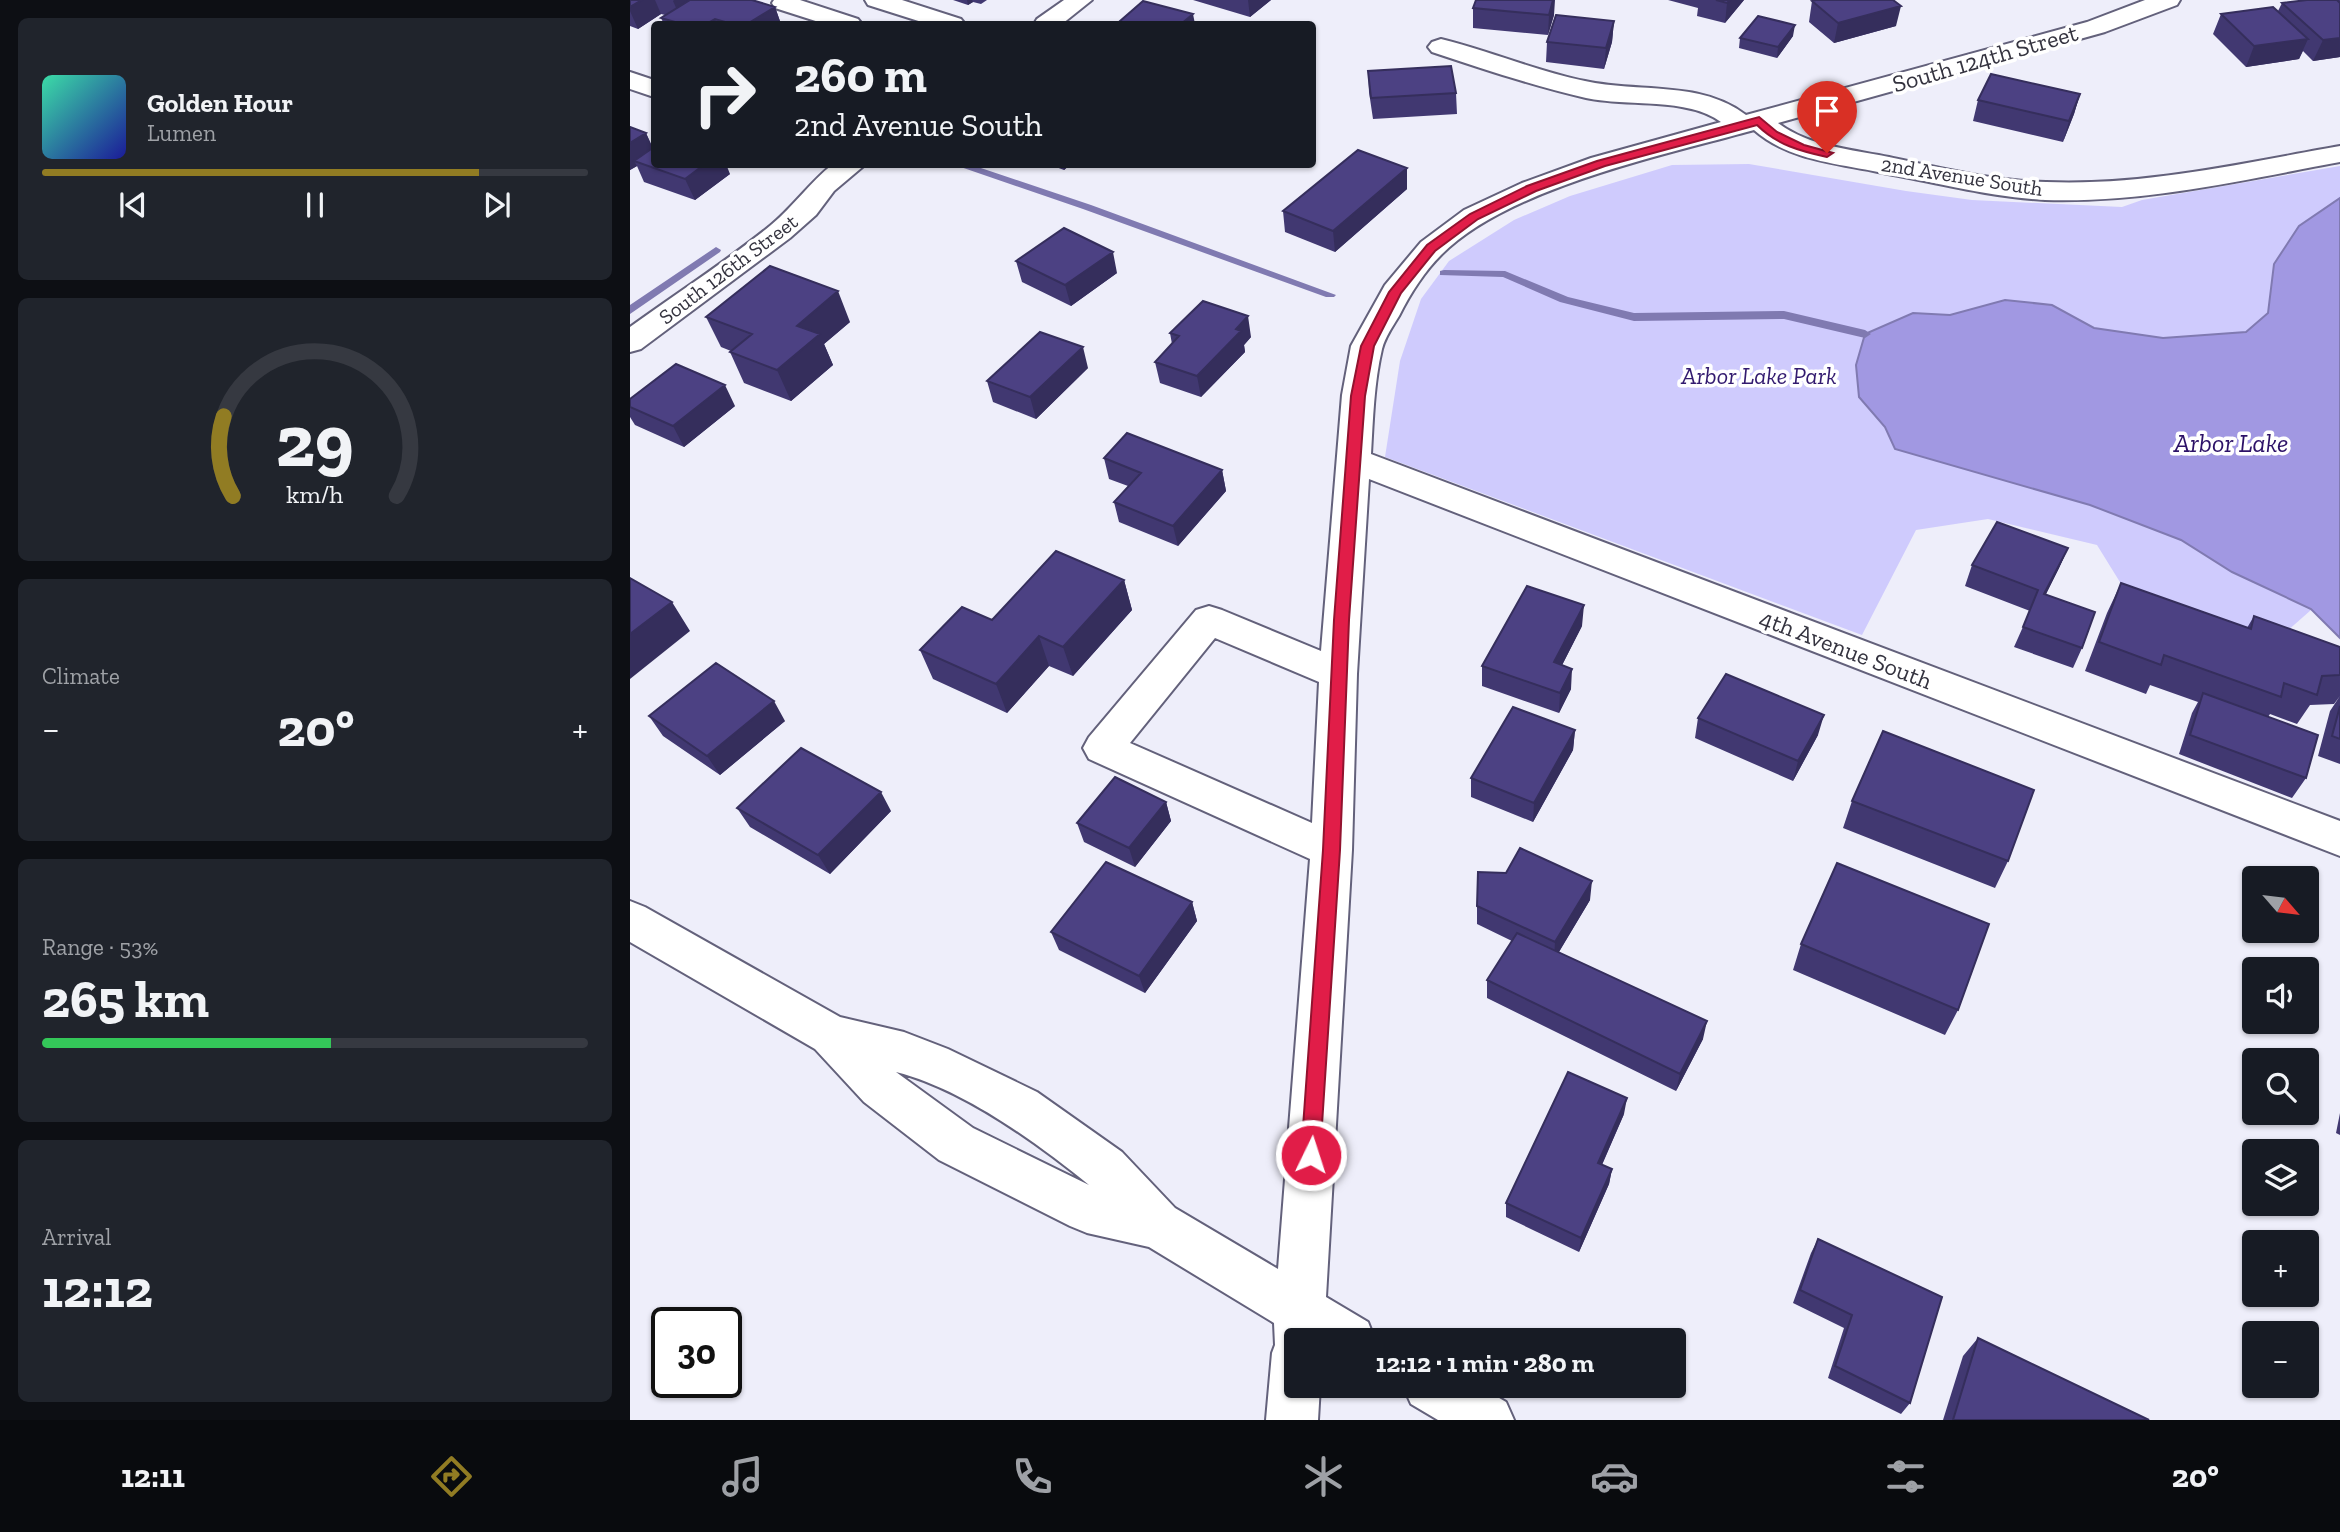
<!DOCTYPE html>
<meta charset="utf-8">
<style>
:root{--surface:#171b24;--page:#20242c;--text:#f1f3f6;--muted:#9ea1a6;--line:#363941;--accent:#917c23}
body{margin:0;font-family:"Zilla Slab",serif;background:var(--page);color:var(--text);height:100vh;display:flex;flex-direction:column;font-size:26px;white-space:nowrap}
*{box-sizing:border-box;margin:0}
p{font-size:23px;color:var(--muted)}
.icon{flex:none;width:38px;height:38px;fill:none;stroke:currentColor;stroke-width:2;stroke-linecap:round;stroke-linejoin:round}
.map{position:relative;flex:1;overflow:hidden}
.sheet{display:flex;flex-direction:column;gap:18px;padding:18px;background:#0d0f14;width:630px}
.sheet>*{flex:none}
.top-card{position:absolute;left:21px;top:21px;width:665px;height:147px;border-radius:7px;box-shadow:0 2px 5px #0004;background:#171b24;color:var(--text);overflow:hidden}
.needle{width:46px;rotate:118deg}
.tools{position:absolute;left:1612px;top:866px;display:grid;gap:14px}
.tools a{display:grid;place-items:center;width:77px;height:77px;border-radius:7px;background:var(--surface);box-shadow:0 2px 5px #0004;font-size:35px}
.speed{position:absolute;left:21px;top:1307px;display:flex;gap:14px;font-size:35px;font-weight:700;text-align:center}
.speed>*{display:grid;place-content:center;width:91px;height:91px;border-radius:50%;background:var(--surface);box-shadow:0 2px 5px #0004;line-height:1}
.speed .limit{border:4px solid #111;border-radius:10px;background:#fff;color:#111}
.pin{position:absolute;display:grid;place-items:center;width:60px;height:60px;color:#fff;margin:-72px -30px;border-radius:50% 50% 50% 0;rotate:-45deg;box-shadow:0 0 7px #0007}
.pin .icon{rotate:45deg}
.me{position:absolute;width:77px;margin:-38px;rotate:4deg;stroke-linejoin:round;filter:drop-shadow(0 0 5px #0008)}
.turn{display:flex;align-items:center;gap:24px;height:147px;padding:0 28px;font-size:32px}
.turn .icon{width:91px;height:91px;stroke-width:2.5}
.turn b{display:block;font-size:49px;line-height:60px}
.big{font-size:52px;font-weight:700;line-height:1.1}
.sheet .card{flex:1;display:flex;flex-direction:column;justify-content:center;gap:10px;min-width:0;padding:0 24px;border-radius:10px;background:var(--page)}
.sheet .dial{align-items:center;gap:0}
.dial svg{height:182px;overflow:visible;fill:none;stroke:var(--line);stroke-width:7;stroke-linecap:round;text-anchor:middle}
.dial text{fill:var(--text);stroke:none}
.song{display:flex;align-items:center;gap:21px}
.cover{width:84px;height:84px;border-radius:10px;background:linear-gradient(135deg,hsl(160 70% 55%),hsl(240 70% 35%))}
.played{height:7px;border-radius:4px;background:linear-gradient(90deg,var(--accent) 80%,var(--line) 80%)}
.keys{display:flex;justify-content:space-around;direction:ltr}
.heat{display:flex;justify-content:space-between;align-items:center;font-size:38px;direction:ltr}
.charge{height:10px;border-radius:5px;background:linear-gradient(90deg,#34c759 53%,var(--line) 0)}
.trip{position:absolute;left:654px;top:1328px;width:402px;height:70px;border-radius:7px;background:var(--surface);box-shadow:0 2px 5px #0004;font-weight:700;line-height:70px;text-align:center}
.menu{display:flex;height:112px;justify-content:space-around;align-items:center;background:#090b0e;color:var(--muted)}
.menu .icon{width:49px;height:49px}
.menu .on{color:var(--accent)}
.menu b{font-size:32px;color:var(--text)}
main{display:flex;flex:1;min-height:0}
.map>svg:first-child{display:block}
.green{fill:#cfcbfd}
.water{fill:#a198e2;stroke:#807ab1;stroke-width:2}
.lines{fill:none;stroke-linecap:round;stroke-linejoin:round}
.stream{fill:#807ab1;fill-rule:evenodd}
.minor-casing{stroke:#63617b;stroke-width:4}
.minor{fill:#fff;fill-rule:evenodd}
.wall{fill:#413871}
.shaded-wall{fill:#352e5c}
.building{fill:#4c4183;stroke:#352e5c;stroke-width:2}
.route{fill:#e11d48;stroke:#92132f;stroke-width:2}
.labels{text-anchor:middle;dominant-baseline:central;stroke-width:7;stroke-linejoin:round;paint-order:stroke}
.far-street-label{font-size:21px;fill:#34333f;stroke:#fff}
.street-label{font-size:24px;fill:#34333f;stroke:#fff}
.park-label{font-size:24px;font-style:italic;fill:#321a6f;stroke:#fff}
.water-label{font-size:26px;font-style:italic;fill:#2c1167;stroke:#fff}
</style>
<main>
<section class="sheet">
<div class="card">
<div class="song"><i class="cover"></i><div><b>Golden Hour</b><p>Lumen</p></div></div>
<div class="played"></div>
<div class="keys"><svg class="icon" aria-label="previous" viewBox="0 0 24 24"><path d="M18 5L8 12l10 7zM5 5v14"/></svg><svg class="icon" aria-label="pause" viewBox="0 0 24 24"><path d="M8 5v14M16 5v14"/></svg><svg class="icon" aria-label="next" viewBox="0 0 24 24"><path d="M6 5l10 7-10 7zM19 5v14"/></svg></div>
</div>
<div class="card dial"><svg viewBox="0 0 100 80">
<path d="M14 69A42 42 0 1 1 86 69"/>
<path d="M14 69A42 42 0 0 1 10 34" stroke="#917c23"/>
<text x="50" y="56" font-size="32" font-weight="700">29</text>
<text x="50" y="72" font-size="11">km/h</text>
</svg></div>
<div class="card"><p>Climate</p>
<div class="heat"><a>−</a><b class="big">20°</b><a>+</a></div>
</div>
<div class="card"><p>Range · 53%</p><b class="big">265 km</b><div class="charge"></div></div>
<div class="card"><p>Arrival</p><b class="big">12:12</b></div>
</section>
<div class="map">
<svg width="1710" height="1420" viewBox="0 0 1710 1420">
<rect width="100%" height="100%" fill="#eeeefa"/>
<!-- green -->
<path class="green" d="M 1119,164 L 1276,191 L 1342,200 L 1492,207 L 1512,200 L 1710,166 L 1710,638 L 1681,610 L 1648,639 L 1493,587 L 1467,545 L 1358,519 L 1286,530 L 1232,635 L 755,457 L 770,361 L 791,299 L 819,261 L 884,220 L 940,196 L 1042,165 Z"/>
<!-- water -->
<path class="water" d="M 1710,198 L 1710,638 L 1681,609 L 1602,572 L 1551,540 L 1460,505 L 1265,449 L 1255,427 L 1229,397 L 1226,365 L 1235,334 L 1283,313 L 1320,315 L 1375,300 L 1422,305 L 1464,328 L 1533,338 L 1616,332 L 1638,313 L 1644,264 L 1669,226 Z"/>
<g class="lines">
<!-- stream -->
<path class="stream" d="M 322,164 L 339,164 L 461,205 L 706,295 L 704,297 L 696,297 L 453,209 Z
M 86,247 L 91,250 L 90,252 L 0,314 L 0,305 Z
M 814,270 L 875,271 L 938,297 L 1004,313 L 1154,311 L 1235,330 L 1241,334 L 1235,338 L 1154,319 L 1004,321 L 930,302 L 873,277 L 810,275 L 810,271 Z"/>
<defs>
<path id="minor" d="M 144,0 L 170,0 L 228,19 L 232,24 L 195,24 L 145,8 L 142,3 Z
M 235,0 L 272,0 L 331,19 L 335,24 L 298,24 L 238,5 Z
M 434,0 L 462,0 L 432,24 L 404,24 L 407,19 Z
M 1515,0 L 1550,0 L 1547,5 L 1475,32 L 1148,123 C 1180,147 1221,149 1259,157 C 1311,168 1363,181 1416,182 C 1515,186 1613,163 1710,146 L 1710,162 C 1613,180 1515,203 1415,200 C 1359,197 1303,182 1248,172 C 1205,163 1158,160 1124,130 C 1034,155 877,188 811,255 C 794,272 780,294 769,316 C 763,326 755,337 752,349 C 744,383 743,419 741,454 L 1710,821 L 1710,856 L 739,479 L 727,674 L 722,850 L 696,1297 L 738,1322 L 745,1340 L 667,1340 L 667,1386 L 690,1386 L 688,1420 L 636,1420 L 642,1353 L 645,1345 L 644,1323 L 519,1247 L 457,1233 L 440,1226 L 309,1160 L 234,1102 L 185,1049 L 0,942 L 0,901 L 15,907 L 210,1017 L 274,1032 L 318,1049 L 407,1092 L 492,1152 L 545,1208 L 648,1269 L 680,859 L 459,759 L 453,748 L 459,737 L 566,610 L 579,606 L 592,610 L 691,651 L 712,395 L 721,346 L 755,285 L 791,242 L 834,210 L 892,183 L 961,158 L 1091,122 C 1058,97 997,107 956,98 C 904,86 853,69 802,52 L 798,47 L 802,42 L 811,39 C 860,51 906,71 955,81 C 1008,93 1071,80 1116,115 L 1457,22 ZM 585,638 L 689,682 L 682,823 L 500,743 ZM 266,1072 C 333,1089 406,1142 459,1185 L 343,1128 Z
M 0,72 L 24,80 L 24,97 L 0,89 Z
M 203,164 L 236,164 L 204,191 L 186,215 L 160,238 L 11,349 L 0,352 L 0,327 C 47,293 97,261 141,225 C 164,206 180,182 203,164 Z
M 773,1386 L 849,1386 L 876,1402 L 884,1420 L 808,1420 L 781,1404 Z"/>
</defs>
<!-- minor casing -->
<use href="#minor" class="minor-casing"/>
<!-- minor -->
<use href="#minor" class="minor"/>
</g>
<!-- wall -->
<path class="wall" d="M 0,0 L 122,0 L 145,7 L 151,24 L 34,24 L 31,18 L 35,15 L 31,14 L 8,29 L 0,26 Z
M 323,0 L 357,0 L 351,4 L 343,2 L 338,5 Z
M 563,0 L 641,0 L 620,17 Z
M 1038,0 L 1114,0 L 1095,23 L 1067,16 L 1068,8 Z
M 1677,0 L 1710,0 L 1710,57 L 1683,61 L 1673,51 L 1669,59 L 1616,67 L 1583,34 L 1591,14 L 1648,11 L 1652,3 Z
M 1182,1 L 1266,26 L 1204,43 L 1179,22 Z
M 843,8 L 924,15 L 918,35 L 843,28 Z
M 984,21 L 982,42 L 974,69 L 916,62 L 917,42 Z
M 1163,36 L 1147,58 L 1109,48 L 1110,38 Z
M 738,71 L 826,93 L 827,114 L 743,119 L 739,92 Z
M 1450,94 L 1444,114 L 1433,142 L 1343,121 L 1348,100 Z
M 0,127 L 16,133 L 23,148 L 100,174 L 65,200 L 14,182 L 7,166 L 0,170 Z
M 418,164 L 441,164 L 434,170 Z
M 777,168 L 777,189 L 705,252 L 655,232 L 653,211 Z
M 386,261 L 487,273 L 441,306 L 392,282 Z
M 76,317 L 220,322 L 194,344 L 203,365 L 161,401 L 114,383 L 100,352 L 101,351 L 91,347 Z
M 540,333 L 621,337 L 614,345 L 615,352 L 571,397 L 530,383 L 525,362 L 542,344 Z
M 458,368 L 406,419 L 363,402 L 357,381 Z
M 0,399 L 105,406 L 54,447 L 5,425 L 0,417 Z
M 474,458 L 592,470 L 596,491 L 548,546 L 489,522 L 484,502 L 498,486 L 479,479 Z
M 1438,548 L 1429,568 L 1416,594 L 1452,648 L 1443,668 L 1384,647 L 1400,611 L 1335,586 L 1342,565 Z
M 494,580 L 502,610 L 443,676 L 419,666 L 377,713 L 303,679 L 290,650 L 362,620 Z
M 1491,583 L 1617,628 L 1624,616 L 1710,647 L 1710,696 L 1704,704 L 1680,705 L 1667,724 L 1640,714 L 1638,717 L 1676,778 L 1662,798 L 1549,754 L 1562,713 L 1568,702 L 1520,685 L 1516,694 L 1455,671 L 1477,613 Z
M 952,626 L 932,665 L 941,689 L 929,713 L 852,686 L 852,666 Z
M 1710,696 L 1710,764 L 1688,756 L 1700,711 Z
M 19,716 L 155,721 L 90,775 L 33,736 Z
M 1068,718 L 1188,735 L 1163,781 L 1065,738 Z
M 945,730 L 943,750 L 903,822 L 841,797 L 841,778 Z
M 1222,801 L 1378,861 L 1365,888 L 1213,828 Z
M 536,802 L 541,821 L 505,867 L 454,842 L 447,823 Z
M 107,808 L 261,811 L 200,874 L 120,827 Z
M 960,900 L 929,952 L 1073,1039 L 1046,1091 L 857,998 L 857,980 L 882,941 L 847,924 L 847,906 Z
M 562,902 L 567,921 L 515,993 L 429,950 L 421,932 Z
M 1171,944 L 1328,1010 L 1315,1035 L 1163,970 Z
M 1710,1113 L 1710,1135 L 1706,1133 Z
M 994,1114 L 972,1165 L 982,1169 L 979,1184 L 949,1252 L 876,1217 L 876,1203 Z
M 1188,1239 L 1280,1403 L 1271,1414 L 1198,1378 L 1214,1328 L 1163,1303 L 1181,1253 Z
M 1348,1338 L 1519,1420 L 1313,1420 L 1333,1356 Z"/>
<!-- shaded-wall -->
<path class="shaded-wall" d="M 12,0 L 25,0 L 31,14 L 8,29 L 0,11 L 0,7 Z
M 44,0 L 78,0 L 52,21 L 43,1 Z
M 337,0 L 342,0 L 343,2 L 338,5 Z
M 618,0 L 641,0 L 620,17 Z
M 923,0 L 925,0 L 924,15 L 918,35 L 919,15 Z
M 1100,0 L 1114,0 L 1095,23 L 1097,3 Z
M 1271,6 L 1266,26 L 1204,43 L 1208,23 Z
M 145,7 L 151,24 L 117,24 Z
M 563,14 L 565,24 L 551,24 Z
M 85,19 L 87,24 L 76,24 Z
M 984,21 L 982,42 L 974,69 L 976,48 Z
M 1165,25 L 1163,36 L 1147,58 L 1148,47 Z
M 1710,28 L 1710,57 L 1683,61 L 1693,40 Z
M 1678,39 L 1669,59 L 1616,67 L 1624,46 Z
M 1450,94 L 1444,114 L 1433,142 L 1439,121 Z
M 16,133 L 24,152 L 4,161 L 7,166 L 0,170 L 0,143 Z
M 75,164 L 96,164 L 100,174 L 65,200 L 55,179 Z
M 433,164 L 441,164 L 434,170 Z
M 777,168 L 777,189 L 705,252 L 703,231 Z
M 483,252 L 487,273 L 441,306 L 435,285 Z
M 208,291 L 220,322 L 194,344 L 203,365 L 161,401 L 147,370 L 167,326 Z
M 618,316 L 621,337 L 614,345 L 615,352 L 571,397 L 567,376 L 606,329 Z
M 453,347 L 458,368 L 406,419 L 400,397 Z
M 95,385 L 105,406 L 54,447 L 43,426 Z
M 592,470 L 596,491 L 548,546 L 543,526 Z
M 1438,548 L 1429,568 L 1406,614 L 1414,594 Z
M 494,580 L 502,610 L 443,676 L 433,647 Z
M 42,602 L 60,631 L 0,679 L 0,634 Z
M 954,605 L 952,626 L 923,683 L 924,662 Z
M 409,636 L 419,666 L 377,713 L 366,684 Z
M 942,669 L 941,689 L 929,713 L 930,693 Z
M 144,701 L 155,721 L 90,775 L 77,756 Z
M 1194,715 L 1188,735 L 1163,781 L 1168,761 Z
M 945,730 L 943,750 L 903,822 L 904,803 Z
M 251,792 L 261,811 L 200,874 L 188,855 Z
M 536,802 L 541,821 L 505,867 L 499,848 Z
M 962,881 L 960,900 L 924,960 L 925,942 Z
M 562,902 L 567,921 L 515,993 L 509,976 Z
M 1077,1021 L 1073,1039 L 1046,1091 L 1050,1074 Z
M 997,1098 L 994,1114 L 966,1178 L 968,1163 Z
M 982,1169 L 979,1184 L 949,1252 L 951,1238 Z"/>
<!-- building -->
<path class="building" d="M 0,0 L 12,0 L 0,7 Z
M 60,0 L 122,0 L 145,7 L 117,24 L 102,24 L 85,19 L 76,24 L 52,24 L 31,18 Z
M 846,0 L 923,0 L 919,15 L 843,8 Z
M 1086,0 L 1100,0 L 1097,3 Z
M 1186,0 L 1263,0 L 1271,6 L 1208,23 L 1182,1 Z
M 1677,0 L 1707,0 L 1710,3 L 1710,38 L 1693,40 L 1652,3 Z
M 513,1 L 563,14 L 551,24 L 499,24 L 489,22 Z
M 1643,7 L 1678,39 L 1624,46 L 1591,14 Z
M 926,15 L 984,21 L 976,48 L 917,42 Z
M 1128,16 L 1165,25 L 1148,47 L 1110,38 Z
M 821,66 L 826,93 L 741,98 L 738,71 Z
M 1361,74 L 1450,94 L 1439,121 L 1348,100 Z
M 0,127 L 16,133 L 0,143 Z
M 24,147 L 24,164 L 75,164 L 55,179 L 4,161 Z
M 728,150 L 777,168 L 703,231 L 653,211 Z
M 434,228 L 483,252 L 435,285 L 386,261 Z
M 140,266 L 208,291 L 167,326 L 190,334 L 147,370 L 100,352 L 122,334 L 76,317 Z
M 573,301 L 618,316 L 606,329 L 611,331 L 567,376 L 525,362 L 549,336 L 540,333 Z
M 410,332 L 453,347 L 400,397 L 357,381 Z
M 46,364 L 95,385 L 43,426 L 0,407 L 0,399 Z
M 497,433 L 592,470 L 543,526 L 484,502 L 511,473 L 474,458 Z
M 1367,522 L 1438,548 L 1414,594 L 1465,612 L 1452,648 L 1393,627 L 1408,590 L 1342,565 Z
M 426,551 L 494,580 L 433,647 L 409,636 L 366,684 L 290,650 L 332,607 L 362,620 Z
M 0,578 L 42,602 L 0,634 Z
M 1491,583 L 1621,629 L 1624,616 L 1710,647 L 1710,675 L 1692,676 L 1687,695 L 1654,683 L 1651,697 L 1534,655 L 1531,665 L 1469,642 Z
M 897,586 L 954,605 L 924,662 L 942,669 L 930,693 L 852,666 Z
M 86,663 L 144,701 L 77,756 L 19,716 Z
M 1096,674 L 1194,715 L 1168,761 L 1068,718 Z
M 1573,693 L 1688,735 L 1676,778 L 1560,735 Z
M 1710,706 L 1710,739 L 1702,736 Z
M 883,707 L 945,730 L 904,803 L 841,778 Z
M 1253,731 L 1404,790 L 1378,861 L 1222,801 Z
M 171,748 L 251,792 L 188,855 L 107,808 Z
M 485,777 L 536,802 L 499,848 L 447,823 Z
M 890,848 L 962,881 L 925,942 L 847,906 L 848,872 L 876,873 Z
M 476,862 L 562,902 L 509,976 L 421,932 Z
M 1207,863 L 1359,924 L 1328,1010 L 1171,944 Z
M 887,933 L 1077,1021 L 1050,1074 L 857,980 Z
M 938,1072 L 997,1098 L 968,1163 L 982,1169 L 951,1238 L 876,1203 Z
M 1188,1239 L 1312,1297 L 1280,1403 L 1205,1366 L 1222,1315 L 1170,1290 Z
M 1348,1338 L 1519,1420 L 1323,1420 Z"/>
<!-- route -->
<path class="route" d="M 1129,117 L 1147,132 L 1174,145 L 1203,153 L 1197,157 C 1170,151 1147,145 1127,125 L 975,166 L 906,191 L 848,219 L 805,251 L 771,293 L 744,346 L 735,396 L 719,620 L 710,850 L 690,1155 L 687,1162 L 681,1165 L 674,1162 L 671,1155 L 693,850 L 704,620 L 721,396 L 731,346 L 759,292 L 797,245 L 840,214 L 897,186 L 967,161 Z"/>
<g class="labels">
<!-- far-street labels -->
<g class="far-street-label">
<text transform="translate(1332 176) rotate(9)">2nd Avenue South</text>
<text transform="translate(98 269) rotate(-37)">South 126th Street</text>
</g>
<!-- street labels -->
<g class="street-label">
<text transform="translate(1355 58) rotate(-16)">South 124th Street</text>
<text transform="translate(1216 649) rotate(21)">4th Avenue South</text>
</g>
<!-- park labels -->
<g class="park-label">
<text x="1129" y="375">Arbor Lake Park</text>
</g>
<!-- water labels -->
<g class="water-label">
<text x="1601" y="443">Arbor Lake</text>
</g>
</g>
</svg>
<div class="tools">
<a><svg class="needle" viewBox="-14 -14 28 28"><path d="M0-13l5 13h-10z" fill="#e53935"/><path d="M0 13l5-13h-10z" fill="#9ea1a6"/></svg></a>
<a><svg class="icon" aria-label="sound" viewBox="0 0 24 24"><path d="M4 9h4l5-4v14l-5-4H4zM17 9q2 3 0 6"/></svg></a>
<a><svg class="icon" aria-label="search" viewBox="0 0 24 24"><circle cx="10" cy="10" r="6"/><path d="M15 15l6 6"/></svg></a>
<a><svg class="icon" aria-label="layers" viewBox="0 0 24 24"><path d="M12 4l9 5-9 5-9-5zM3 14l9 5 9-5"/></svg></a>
<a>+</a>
<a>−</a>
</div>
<div class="speed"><div class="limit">30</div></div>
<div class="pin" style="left:1197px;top:153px;background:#d93025"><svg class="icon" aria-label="arrive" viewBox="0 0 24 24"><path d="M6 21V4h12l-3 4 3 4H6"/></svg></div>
<svg class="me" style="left:681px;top:1155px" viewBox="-20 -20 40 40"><circle r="17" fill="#e11d48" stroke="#fff" stroke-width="3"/><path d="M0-11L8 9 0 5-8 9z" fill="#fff"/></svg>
<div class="trip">12:12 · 1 min · 280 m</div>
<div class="top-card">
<div class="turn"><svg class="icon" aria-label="right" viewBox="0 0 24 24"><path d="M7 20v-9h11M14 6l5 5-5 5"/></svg><div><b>260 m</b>2nd Avenue South</div></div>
</div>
</div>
</main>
<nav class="menu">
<b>12:11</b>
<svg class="icon on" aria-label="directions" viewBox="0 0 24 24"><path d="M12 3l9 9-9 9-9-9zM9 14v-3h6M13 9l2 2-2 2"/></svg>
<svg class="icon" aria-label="music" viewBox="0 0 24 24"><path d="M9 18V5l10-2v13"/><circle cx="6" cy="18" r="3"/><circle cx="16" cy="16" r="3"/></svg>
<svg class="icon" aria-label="phone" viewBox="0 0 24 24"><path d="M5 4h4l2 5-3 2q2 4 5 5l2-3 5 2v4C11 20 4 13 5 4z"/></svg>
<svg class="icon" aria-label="climate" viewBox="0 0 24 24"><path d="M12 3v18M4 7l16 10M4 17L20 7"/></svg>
<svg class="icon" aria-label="car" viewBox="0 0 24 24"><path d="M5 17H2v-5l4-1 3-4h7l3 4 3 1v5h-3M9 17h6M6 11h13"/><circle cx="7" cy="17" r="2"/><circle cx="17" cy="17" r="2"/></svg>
<svg class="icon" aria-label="filters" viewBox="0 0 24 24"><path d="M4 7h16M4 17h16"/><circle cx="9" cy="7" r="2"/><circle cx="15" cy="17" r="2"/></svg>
<b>20°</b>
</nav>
